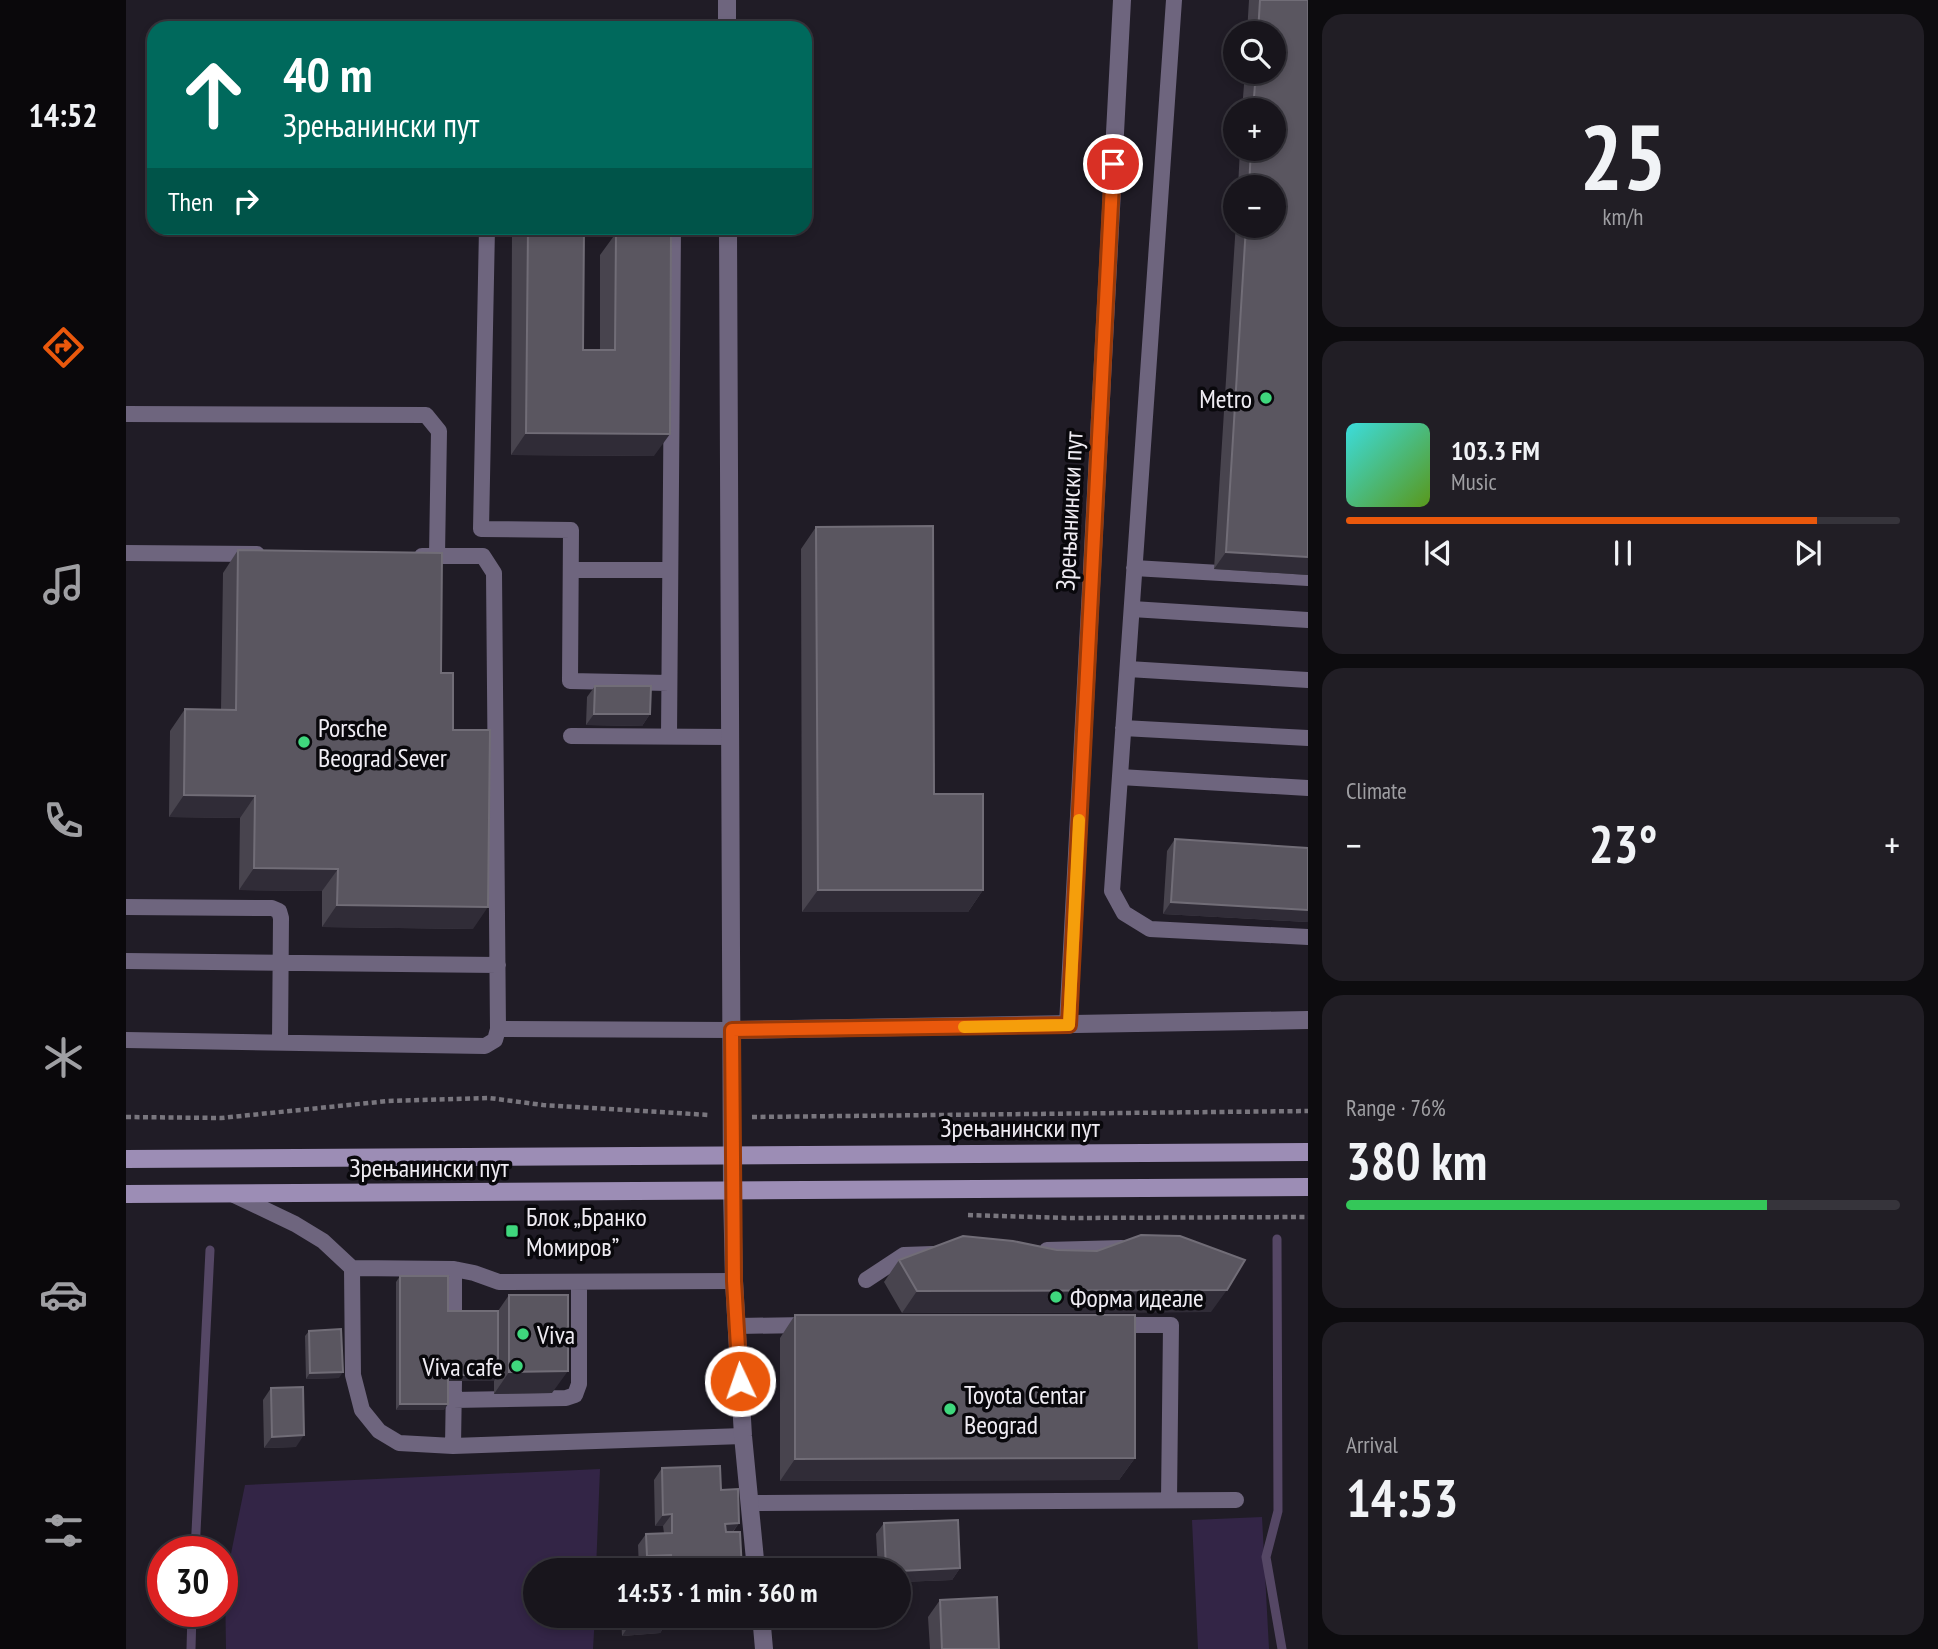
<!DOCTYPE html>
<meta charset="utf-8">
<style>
:root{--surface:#18151c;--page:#211e25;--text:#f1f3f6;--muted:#9f9fa3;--line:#36343b;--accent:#ea580c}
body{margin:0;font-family:"PT Sans Narrow",sans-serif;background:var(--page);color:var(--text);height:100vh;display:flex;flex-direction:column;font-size:26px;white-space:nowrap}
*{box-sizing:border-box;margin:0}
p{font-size:23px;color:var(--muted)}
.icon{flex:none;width:38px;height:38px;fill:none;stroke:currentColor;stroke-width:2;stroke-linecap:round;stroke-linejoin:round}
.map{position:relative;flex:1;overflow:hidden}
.panel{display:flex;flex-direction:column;gap:14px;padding:14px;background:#0d0c0f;width:630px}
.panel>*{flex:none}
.top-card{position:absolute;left:21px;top:21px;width:665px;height:214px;border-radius:21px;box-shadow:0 4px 10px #0003,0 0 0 2px var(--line);background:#00695c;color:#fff;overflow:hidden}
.controls{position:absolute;left:1097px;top:21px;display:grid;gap:14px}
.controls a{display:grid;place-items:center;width:63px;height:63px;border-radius:50%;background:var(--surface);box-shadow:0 4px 10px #0003,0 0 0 2px var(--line);font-size:35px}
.speed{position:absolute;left:21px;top:1536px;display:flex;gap:14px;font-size:35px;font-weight:700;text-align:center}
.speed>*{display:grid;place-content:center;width:91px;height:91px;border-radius:50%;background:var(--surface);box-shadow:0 4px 10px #0003,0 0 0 2px var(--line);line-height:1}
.speed .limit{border:10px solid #d22;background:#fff;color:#111}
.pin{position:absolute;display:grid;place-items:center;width:60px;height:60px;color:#fff;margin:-30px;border:4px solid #fff;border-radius:50%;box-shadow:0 2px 7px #0007}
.me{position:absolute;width:77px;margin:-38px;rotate:357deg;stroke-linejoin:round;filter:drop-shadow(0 0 5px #0008)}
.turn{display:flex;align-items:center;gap:24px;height:147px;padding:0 21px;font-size:32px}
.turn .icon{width:91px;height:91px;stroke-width:2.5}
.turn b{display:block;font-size:49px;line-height:60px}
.then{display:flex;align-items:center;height:66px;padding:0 21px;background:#0003;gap:14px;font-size:26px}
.big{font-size:52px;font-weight:700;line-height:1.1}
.panel .widget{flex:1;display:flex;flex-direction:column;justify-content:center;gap:10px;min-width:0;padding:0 24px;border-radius:21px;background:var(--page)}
.panel .dial{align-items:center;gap:0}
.dial b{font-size:91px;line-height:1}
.song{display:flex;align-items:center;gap:21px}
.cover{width:84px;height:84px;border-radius:10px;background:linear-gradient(135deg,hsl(180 70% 55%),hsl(90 70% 35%))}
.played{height:7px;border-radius:4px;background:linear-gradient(90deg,var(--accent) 85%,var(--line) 85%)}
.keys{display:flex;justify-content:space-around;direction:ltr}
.heat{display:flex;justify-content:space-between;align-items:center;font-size:38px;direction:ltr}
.charge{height:10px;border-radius:5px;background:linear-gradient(90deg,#34c759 76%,var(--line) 0)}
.trip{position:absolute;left:397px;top:1558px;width:388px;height:70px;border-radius:35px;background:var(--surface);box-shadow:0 4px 10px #0003,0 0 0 2px var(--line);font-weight:700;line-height:70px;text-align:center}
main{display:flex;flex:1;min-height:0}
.tabs{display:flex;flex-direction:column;width:126px;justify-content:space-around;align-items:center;background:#0a080b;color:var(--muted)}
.tabs .icon{width:49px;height:49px}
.tabs .on{color:var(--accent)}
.tabs b{font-size:32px;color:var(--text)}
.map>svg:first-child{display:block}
.green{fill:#332546}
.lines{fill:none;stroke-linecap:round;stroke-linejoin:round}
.stream{stroke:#554765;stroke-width:9}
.path{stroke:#79767e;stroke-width:4.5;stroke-dasharray:5 3.5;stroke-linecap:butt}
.service{stroke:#6e657e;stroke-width:16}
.minor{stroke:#6e657e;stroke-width:18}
.secondary{stroke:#9c8db5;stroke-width:18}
.wall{fill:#48444e}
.shaded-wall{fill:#302c37}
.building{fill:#5a5660;stroke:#716d77;stroke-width:2}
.route-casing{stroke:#983908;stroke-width:18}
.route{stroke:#ea580c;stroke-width:12}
.slow{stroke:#f59e0b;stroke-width:12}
.poi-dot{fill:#3fd77d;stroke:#09080c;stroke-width:2.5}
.labels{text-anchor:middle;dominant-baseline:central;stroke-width:7;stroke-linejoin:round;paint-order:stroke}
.poi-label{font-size:26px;fill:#efecf3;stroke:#09080c;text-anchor:start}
.street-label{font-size:26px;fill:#efecf3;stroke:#09080c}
</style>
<main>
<nav class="tabs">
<b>14:52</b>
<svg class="icon on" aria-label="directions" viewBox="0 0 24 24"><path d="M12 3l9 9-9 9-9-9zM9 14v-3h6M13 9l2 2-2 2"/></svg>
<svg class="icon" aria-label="music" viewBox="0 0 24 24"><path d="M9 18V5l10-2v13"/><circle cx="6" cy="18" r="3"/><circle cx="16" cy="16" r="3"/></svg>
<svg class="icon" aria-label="phone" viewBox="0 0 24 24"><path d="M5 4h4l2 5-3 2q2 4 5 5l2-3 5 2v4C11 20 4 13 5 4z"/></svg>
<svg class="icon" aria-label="climate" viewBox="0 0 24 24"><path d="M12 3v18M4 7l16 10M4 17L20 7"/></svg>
<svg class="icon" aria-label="car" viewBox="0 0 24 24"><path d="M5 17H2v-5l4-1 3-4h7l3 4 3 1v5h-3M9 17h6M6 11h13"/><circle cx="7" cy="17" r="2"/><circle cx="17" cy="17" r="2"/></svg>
<svg class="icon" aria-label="filters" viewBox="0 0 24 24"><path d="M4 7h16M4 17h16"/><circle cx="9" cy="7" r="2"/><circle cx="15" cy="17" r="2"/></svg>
</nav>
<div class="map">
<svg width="1182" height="1649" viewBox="0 0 1182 1649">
<rect width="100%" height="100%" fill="#201c26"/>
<!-- green -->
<path class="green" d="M 474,1469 L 470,1570 L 410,1570 L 410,1615 L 469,1615 L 467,1649 L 100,1649 L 99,1583 L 119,1485 Z
M 1136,1517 L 1143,1649 L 1072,1649 L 1066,1520 Z"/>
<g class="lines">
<!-- stream -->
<path class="stream" d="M 1151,1239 L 1152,1511 L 1140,1557 L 1156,1649
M 69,1552 L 84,1250
M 65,1649 L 66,1612"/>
<!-- path -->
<path class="path" d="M 0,1117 L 95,1118 L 262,1101 L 363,1098 L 417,1105 L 583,1115
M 626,1117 L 1182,1111
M 842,1215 L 940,1218 L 1182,1217"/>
<!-- service -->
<path class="service" d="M 1048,0 L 986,891 L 998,913 L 1024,929 L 1182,937
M 361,228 L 355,529 L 445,530 L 444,681 L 543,683
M 0,414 L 300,415 L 313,431 L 311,556
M 0,553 L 131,554
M 1008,568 L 1182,578
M 445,570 L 543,570
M 1006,609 L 1182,620
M 1002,669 L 1182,680
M 997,728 L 1182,738
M 445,736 L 603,737
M 543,736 L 547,228
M 994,777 L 1182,788
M 0,907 L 146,908 L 153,911 L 155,918 L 154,1042
M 0,961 L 372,965
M 372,1029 L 606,1030
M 0,1040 L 359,1046 L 369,1040 L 372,1029 L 368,573 L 357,556 L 296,556
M 106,1194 L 169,1224 L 197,1241 L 226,1268 L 328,1269 L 348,1273 L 373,1282 L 608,1281
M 921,1250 L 996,1248
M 226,1268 L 227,1375 L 236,1410 L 253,1431 L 273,1443 L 327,1446 L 617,1436
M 740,1280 L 778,1255 L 807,1254
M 328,1317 L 328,1269
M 987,1325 L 1045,1325 L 1043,1500
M 612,1326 L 681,1325
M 327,1400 L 440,1398 L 449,1395 L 453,1384 L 453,1283
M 327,1446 L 328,1381
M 624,1503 L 1110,1500"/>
<!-- minor -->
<path class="minor" d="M 601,0 L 601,28
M 602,228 L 606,1190 L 608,1281 L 617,1436 L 630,1570
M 942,1025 L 996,0
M 606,1030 L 1182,1020
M 635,1615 L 638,1649"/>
<!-- secondary -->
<path class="secondary" d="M 0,1159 L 1182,1152
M 0,1194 C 394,1193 788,1190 1182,1187"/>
</g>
<!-- wall -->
<path class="wall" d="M 1123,0 L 1182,0 L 1182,575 L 1088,569 L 1110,222 L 1110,226 L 1148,226 L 1148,187 L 1112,187 L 1114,149 L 1148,149 L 1148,110 L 1116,110 L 1119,72 L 1148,72 L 1148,33 L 1121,33 Z
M 386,228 L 458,228 L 457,350 L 474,350 L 474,255 L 490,233 L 528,456 L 385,455 Z
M 690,527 L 808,794 L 857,890 L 842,912 L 676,912 L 675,549 Z
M 112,550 L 315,673 L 327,730 L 347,929 L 196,927 L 196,891 L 113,890 L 114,818 L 43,817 L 44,731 L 59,709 L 95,710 L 97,573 Z
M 469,686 L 524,714 L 516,726 L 460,725 L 461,697 Z
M 1049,839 L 1182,848 L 1182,922 L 1037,914 L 1041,851 Z
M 773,1260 L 1085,1312 L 776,1313 L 758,1282 Z
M 274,1276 L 322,1311 L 372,1311 L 383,1295 L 426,1393 L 368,1394 L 368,1381 L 322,1381 L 318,1410 L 270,1410 L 270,1282 Z
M 669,1315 L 1009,1458 L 993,1480 L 654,1481 L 654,1338 Z
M 183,1331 L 213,1378 L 180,1379 L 179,1336 Z
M 145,1388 L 170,1447 L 138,1448 L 137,1400 Z
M 536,1468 L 595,1490 L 613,1523 L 607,1532 L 616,1570 L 537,1570 L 537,1567 L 513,1568 L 512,1545 L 520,1534 L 538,1533 L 537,1526 L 529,1526 L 528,1480 Z
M 758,1523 L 834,1568 L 826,1580 L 774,1582 L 774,1570 L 752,1570 L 750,1534 Z
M 814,1600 L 873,1649 L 804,1649 L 802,1617 Z
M 495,1615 L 601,1615 L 593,1628 L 539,1630 L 539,1626 L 534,1633 L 496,1636 Z"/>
<!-- shaded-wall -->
<path class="shaded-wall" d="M 400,433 L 544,434 L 528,456 L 385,455 Z
M 1100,552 L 1182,557 L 1182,575 L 1088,569 Z
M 468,714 L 524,714 L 516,726 L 460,725 Z
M 58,795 L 129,796 L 114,818 L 43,817 Z
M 128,868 L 212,869 L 196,891 L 113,890 Z
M 692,890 L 857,890 L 842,912 L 676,912 Z
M 1045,902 L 1182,910 L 1182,922 L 1037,914 Z
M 211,905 L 362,907 L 347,929 L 196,927 Z
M 1101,1290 L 1085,1312 L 776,1313 L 791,1291 Z
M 442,1371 L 426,1393 L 368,1394 L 383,1372 Z
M 217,1372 L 213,1378 L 180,1379 L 184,1373 Z
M 322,1375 L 372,1375 L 368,1381 L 318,1381 Z
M 274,1404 L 322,1404 L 318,1410 L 270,1410 Z
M 178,1435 L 170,1447 L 138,1448 L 146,1437 Z
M 1009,1458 L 993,1480 L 654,1481 L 669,1459 Z
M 546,1514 L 537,1526 L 529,1526 L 537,1515 Z
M 613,1523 L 604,1535 L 591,1535 L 599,1524 Z
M 545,1555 L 537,1567 L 513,1568 L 521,1556 Z
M 834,1568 L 826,1580 L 774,1582 L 774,1571 Z
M 601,1617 L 593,1628 L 539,1630 L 548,1619 Z
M 542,1622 L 534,1633 L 496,1636 L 504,1624 Z"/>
<!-- building -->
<path class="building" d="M 1134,0 L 1182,0 L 1182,557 L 1100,552 L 1120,226 L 1148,226 L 1148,187 L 1123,187 L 1125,149 L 1148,149 L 1148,110 L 1127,110 L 1130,72 L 1148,72 L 1148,33 L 1132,33 Z
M 402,228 L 458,228 L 457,350 L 489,350 L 490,233 L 545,233 L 544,434 L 400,433 Z
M 807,526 L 808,794 L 857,794 L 857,890 L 692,890 L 690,527 Z
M 112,550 L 316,553 L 315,673 L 327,673 L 327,730 L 364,730 L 362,907 L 211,905 L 212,869 L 128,868 L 129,796 L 58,795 L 59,709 L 110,710 Z
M 469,686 L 525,686 L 524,714 L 468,714 Z
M 1049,839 L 1182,848 L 1182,910 L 1045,902 Z
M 1015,1235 L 1054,1236 L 1119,1260 L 1101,1290 L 791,1291 L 773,1260 L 837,1236 L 887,1241 L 931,1250 L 971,1251 Z
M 274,1276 L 322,1276 L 322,1311 L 372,1311 L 372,1375 L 322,1375 L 322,1404 L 274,1404 Z
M 383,1295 L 442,1295 L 442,1371 L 383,1372 Z
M 669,1315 L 1009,1315 L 1009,1458 L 669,1459 Z
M 215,1329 L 217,1372 L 184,1373 L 183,1331 Z
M 177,1387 L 178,1435 L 146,1437 L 145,1388 Z
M 594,1466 L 595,1490 L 612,1489 L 613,1523 L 599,1524 L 600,1532 L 614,1532 L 616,1570 L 546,1570 L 545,1555 L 521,1556 L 520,1534 L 546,1533 L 546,1514 L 537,1515 L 536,1468 Z
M 832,1520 L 834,1568 L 774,1571 L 774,1570 L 760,1570 L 758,1523 Z
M 871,1597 L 873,1649 L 816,1649 L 814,1600 Z
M 503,1615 L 541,1615 L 542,1622 L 504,1624 Z
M 547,1615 L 601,1615 L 601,1617 L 548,1619 Z"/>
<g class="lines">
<defs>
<path id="route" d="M 614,1381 L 608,1281 L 606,1030 L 943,1025 L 987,164"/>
</defs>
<!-- route casing -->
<use href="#route" class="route-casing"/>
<!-- route -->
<use href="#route" class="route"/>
<!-- slow -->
<path class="slow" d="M 838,1027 L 943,1025 L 953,820"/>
</g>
<!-- markers -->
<g class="poi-dot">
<circle cx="1140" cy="398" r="7"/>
<circle cx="178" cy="742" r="7"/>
<rect x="379" y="1224" width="14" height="14" rx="3.5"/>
<circle cx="930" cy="1297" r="7"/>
<circle cx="397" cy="1334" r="7"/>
<circle cx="391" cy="1366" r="7"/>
<circle cx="824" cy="1409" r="7"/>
</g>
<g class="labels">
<!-- poi labels -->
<g class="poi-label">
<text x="1126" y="398" text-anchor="end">Metro</text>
<text x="192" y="727">Porsche<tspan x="192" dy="30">Beograd Sever</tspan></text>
<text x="400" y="1216">Блок „Бранко<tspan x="400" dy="30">Момиров”</tspan></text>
<text x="944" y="1297">Форма идеале</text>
<text x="411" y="1334">Viva</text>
<text x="377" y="1366" text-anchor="end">Viva cafe</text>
<text x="838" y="1394">Toyota Centar<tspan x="838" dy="30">Beograd</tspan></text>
</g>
<!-- street labels -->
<g class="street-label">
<text transform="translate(943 511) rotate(-87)">Зрењанински пут</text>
<text x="894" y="1127">Зрењанински пут</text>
<text x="303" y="1167">Зрењанински пут</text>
</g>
</g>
</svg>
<div class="controls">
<a><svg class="icon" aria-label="search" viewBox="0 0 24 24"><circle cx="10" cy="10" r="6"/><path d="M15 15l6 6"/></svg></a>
<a>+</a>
<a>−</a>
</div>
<div class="speed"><div class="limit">30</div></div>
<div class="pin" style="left:987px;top:164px;background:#d93025"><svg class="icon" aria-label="arrive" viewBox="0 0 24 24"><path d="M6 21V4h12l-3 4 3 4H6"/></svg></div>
<svg class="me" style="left:614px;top:1381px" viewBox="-20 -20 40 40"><circle r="17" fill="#ea580c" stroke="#fff" stroke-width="3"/><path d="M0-11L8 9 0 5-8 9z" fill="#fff"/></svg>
<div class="trip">14:53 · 1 min · 360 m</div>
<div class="top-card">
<div class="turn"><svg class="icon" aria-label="ahead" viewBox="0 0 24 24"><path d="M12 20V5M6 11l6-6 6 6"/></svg><div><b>40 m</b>Зрењанински пут</div></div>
<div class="then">Then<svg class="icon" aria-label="right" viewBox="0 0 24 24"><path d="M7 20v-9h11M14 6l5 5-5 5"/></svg></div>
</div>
</div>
<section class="panel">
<div class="widget dial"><b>25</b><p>km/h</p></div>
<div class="widget">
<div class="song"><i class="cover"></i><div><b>103.3 FM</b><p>Music</p></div></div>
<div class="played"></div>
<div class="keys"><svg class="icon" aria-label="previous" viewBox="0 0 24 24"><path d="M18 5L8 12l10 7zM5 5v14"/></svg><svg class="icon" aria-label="pause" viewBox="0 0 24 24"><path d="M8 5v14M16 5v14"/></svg><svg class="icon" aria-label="next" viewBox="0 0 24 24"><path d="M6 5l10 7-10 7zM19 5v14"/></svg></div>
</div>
<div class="widget"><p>Climate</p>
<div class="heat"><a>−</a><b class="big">23°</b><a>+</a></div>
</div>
<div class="widget"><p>Range · 76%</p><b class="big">380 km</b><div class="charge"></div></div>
<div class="widget"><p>Arrival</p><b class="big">14:53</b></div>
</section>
</main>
